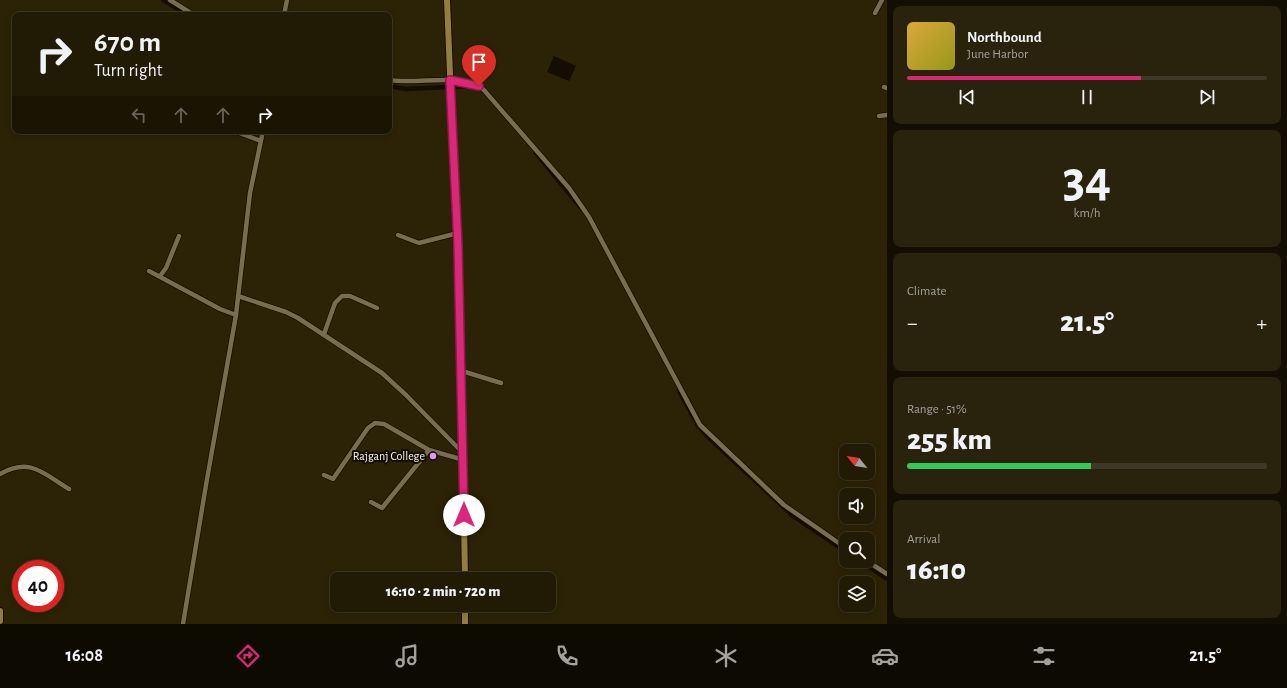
<!DOCTYPE html>
<meta charset="utf-8">
<style>
:root{--surface:#211a04;--page:#29230e;--text:#f1f3f6;--muted:#a2a19a;--line:#3e3826;--accent:#db2777}
body{margin:0;font-family:"Alegreya Sans",sans-serif;background:var(--page);color:var(--text);height:100vh;display:flex;flex-direction:column;font-size:15px;white-space:nowrap}
*{box-sizing:border-box;margin:0}
p{font-size:13px;color:var(--muted)}
.icon{flex:none;width:22px;height:22px;fill:none;stroke:currentColor;stroke-width:2;stroke-linecap:round;stroke-linejoin:round}
.map{position:relative;flex:1;overflow:hidden}
.side{display:flex;flex-direction:column;gap:6px;padding:6px;background:#120e02;width:400px}
.side>*{flex:none}
.guide{position:absolute;left:12px;top:12px;width:380px;height:122px;border-radius:8px;box-shadow:0 2px 6px #0003,0 0 0 1px var(--line);background:#211a04;color:var(--text);overflow:hidden}
.needle{width:26px;rotate:300deg}
.tools{position:absolute;left:839px;top:444px;display:grid;gap:8px}
.tools a{display:grid;place-items:center;width:36px;height:36px;border-radius:8px;background:var(--surface);box-shadow:0 2px 6px #0003,0 0 0 1px var(--line);font-size:20px}
.speed{position:absolute;left:12px;top:560px;display:flex;gap:8px;font-size:20px;font-weight:700;text-align:center}
.speed>*{display:grid;place-content:center;width:52px;height:52px;border-radius:50%;background:var(--surface);box-shadow:0 2px 6px #0003,0 0 0 1px var(--line);line-height:1}
.speed .limit{border:6px solid #d22;background:#fff;color:#111}
.pin{position:absolute;display:grid;place-items:center;width:34px;height:34px;color:#fff;margin:-41px -17px;border-radius:50% 50% 50% 0;rotate:-45deg;box-shadow:0 0 4px #0007}
.pin .icon{rotate:45deg}
.me{position:absolute;width:44px;margin:-22px;rotate:0deg;stroke-linejoin:round;filter:drop-shadow(0 0 3px #0008)}
.turn{display:flex;align-items:center;gap:14px;height:84px;padding:0 16px;font-size:18px}
.turn .icon{width:52px;height:52px;stroke-width:2.5}
.turn b{display:block;font-size:28px;line-height:34px}
.lanes{display:flex;align-items:center;height:38px;padding:0 16px;background:#0003;justify-content:center;gap:20px;direction:ltr}
.lanes .off{opacity:.35}
.big{font-size:30px;font-weight:800;line-height:1.1}
.side .tile{flex:1;display:flex;flex-direction:column;justify-content:center;gap:6px;min-width:0;padding:0 14px;border-radius:8px;background:var(--page)}
.side .dial{align-items:center;gap:0}
.dial b{font-size:52px;line-height:1}
.song{display:flex;align-items:center;gap:12px}
.cover{width:48px;height:48px;border-radius:6px;background:linear-gradient(135deg,hsl(40 70% 55%),hsl(60 70% 35%))}
.played{height:4px;border-radius:2px;background:linear-gradient(90deg,var(--accent) 65%,var(--line) 65%)}
.keys{display:flex;justify-content:space-around;direction:ltr}
.heat{display:flex;justify-content:space-between;align-items:center;font-size:22px;direction:ltr}
.charge{height:6px;border-radius:3px;background:linear-gradient(90deg,#34c759 51%,var(--line) 0)}
.trip{position:absolute;left:330px;top:572px;width:226px;height:40px;border-radius:8px;background:var(--surface);box-shadow:0 2px 6px #0003,0 0 0 1px var(--line);font-weight:800;line-height:40px;text-align:center}
.dock{display:flex;height:64px;justify-content:space-around;align-items:center;background:#0d0a02;color:var(--muted)}
.dock .icon{width:28px;height:28px}
.dock .on{color:var(--accent)}
.dock b{font-size:18px;color:var(--text)}
main{display:flex;flex:1;min-height:0}
.map>svg:first-child{display:block}
.water{fill:#140d00}
.lines{fill:none;stroke-linecap:round;stroke-linejoin:round}
.canal{stroke:#140d00;stroke-width:4.5}
.street-casing{stroke:#130c00;stroke-width:6}
.secondary-casing{stroke:#130c00;stroke-width:8}
.street{stroke:#786d4f;stroke-width:4.5}
.secondary{stroke:#927e3e;stroke-width:6}
.route-casing{stroke:#8e194d;stroke-width:10}
.route{stroke:#db2777;stroke-width:7}
.poi-dot{fill:#dd99f3;stroke:#110d03;stroke-width:1.5}
.labels{text-anchor:middle;dominant-baseline:central;stroke-width:4;stroke-linejoin:round;paint-order:stroke}
.poi-label{font-size:12px;fill:#f9f3e2;stroke:#110d03;text-anchor:end}
</style>
<main>
<div class="map">
<svg width="887" height="624" viewBox="0 0 887 624">
<rect width="100%" height="100%" fill="#2c2306"/>
<!-- water -->
<path class="water" d="M 554,56 L 576,66 L 569,81 L 547,72 Z"/>
<g class="lines">
<!-- canal -->
<path class="canal" d="M 163,0 L 188,15
M 389,86 L 406,89 L 471,86 L 479,88
M 536,153 L 580,207
M 679,391 L 697,424 L 707,436 L 793,516 L 846,552
M 860,561 L 887,579"/>
<defs>
<path id="street" d="M 170,0 L 194,15
M 875,13 L 882,0
M 284,15 L 287,0
M 389,80 C 418,85 460,72 483,89 L 569,188 L 589,217 L 700,425 L 784,505 L 846,548
M 884,87 L 887,88
M 879,116 L 887,115
M 234,131 L 261,141
M 398,235 L 419,243 L 458,233
M 149,271 L 220,309 L 236,315
M 160,276 L 166,268 L 179,236
M 238,296 L 286,312 L 298,318 L 382,373 L 406,395 L 464,454
M 324,334 L 335,303 L 342,296 L 350,296 L 377,308
M 462,371 L 501,383
M 0,474 C 30,457 43,473 69,489
M 324,475 L 333,479 L 368,428 L 375,423 L 384,424 L 429,450
M 371,502 L 382,508 L 429,450 L 464,460
M 867,561 L 887,574
M 183,624 L 206,485 L 236,315 L 250,193 L 263,131"/>
<path id="secondary" d="M 447,0 L 461,345 L 465,579
M 465,605 L 465,624
M 0,611 L 0,621"/>
</defs>
<!-- street casing -->
<use href="#street" class="street-casing"/>
<!-- secondary casing -->
<use href="#secondary" class="secondary-casing"/>
<!-- street -->
<use href="#street" class="street"/>
<!-- secondary -->
<use href="#secondary" class="secondary"/>
</g>
<g class="lines">
<defs>
<path id="route" d="M 464,515 L 458,246 L 450,80 L 479,86"/>
</defs>
<!-- route casing -->
<use href="#route" class="route-casing"/>
<!-- route -->
<use href="#route" class="route"/>
</g>
<!-- markers -->
<circle class="poi-dot" cx="433" cy="456" r="4"/>
<g class="labels">
<!-- poi labels -->
<g class="poi-label">
<text x="425" y="456">Rajganj College</text>
</g>
</g>
</svg>
<div class="tools">
<a><svg class="needle" viewBox="-14 -14 28 28"><path d="M0-13l5 13h-10z" fill="#e53935"/><path d="M0 13l5-13h-10z" fill="#a2a19a"/></svg></a>
<a><svg class="icon" aria-label="sound" viewBox="0 0 24 24"><path d="M4 9h4l5-4v14l-5-4H4zM17 9q2 3 0 6"/></svg></a>
<a><svg class="icon" aria-label="search" viewBox="0 0 24 24"><circle cx="10" cy="10" r="6"/><path d="M15 15l6 6"/></svg></a>
<a><svg class="icon" aria-label="layers" viewBox="0 0 24 24"><path d="M12 4l9 5-9 5-9-5zM3 14l9 5 9-5"/></svg></a>
</div>
<div class="speed"><div class="limit">40</div></div>
<div class="pin" style="left:479px;top:86px;background:#d93025"><svg class="icon" aria-label="arrive" viewBox="0 0 24 24"><path d="M6 21V4h12l-3 4 3 4H6"/></svg></div>
<svg class="me" style="left:464px;top:515px" viewBox="-20 -20 40 40"><circle r="19" fill="#fff"/><path d="M0-13L10 11 0 6-10 11z" fill="#db2777"/></svg>
<div class="trip">16:10 · 2 min · 720 m</div>
<div class="guide">
<div class="turn"><svg class="icon" aria-label="right" viewBox="0 0 24 24"><path d="M7 20v-9h11M14 6l5 5-5 5"/></svg><div><b>670 m</b>Turn right</div></div>
<div class="lanes"><svg class="icon off" aria-label="left" viewBox="0 0 24 24"><path d="M17 20v-9H6M10 6l-5 5 5 5"/></svg><svg class="icon off" aria-label="ahead" viewBox="0 0 24 24"><path d="M12 20V5M6 11l6-6 6 6"/></svg><svg class="icon off" aria-label="ahead" viewBox="0 0 24 24"><path d="M12 20V5M6 11l6-6 6 6"/></svg><svg class="icon" aria-label="right" viewBox="0 0 24 24"><path d="M7 20v-9h11M14 6l5 5-5 5"/></svg></div>
</div>
</div>
<section class="side">
<div class="tile">
<div class="song"><i class="cover"></i><div><b>Northbound</b><p>June Harbor</p></div></div>
<div class="played"></div>
<div class="keys"><svg class="icon" aria-label="previous" viewBox="0 0 24 24"><path d="M18 5L8 12l10 7zM5 5v14"/></svg><svg class="icon" aria-label="pause" viewBox="0 0 24 24"><path d="M8 5v14M16 5v14"/></svg><svg class="icon" aria-label="next" viewBox="0 0 24 24"><path d="M6 5l10 7-10 7zM19 5v14"/></svg></div>
</div>
<div class="tile dial"><b>34</b><p>km/h</p></div>
<div class="tile"><p>Climate</p>
<div class="heat"><a>−</a><b class="big">21.5°</b><a>+</a></div>
</div>
<div class="tile"><p>Range · 51%</p><b class="big">255 km</b><div class="charge"></div></div>
<div class="tile"><p>Arrival</p><b class="big">16:10</b></div>
</section>
</main>
<nav class="dock">
<b>16:08</b>
<svg class="icon on" aria-label="directions" viewBox="0 0 24 24"><path d="M12 3l9 9-9 9-9-9zM9 14v-3h6M13 9l2 2-2 2"/></svg>
<svg class="icon" aria-label="music" viewBox="0 0 24 24"><path d="M9 18V5l10-2v13"/><circle cx="6" cy="18" r="3"/><circle cx="16" cy="16" r="3"/></svg>
<svg class="icon" aria-label="phone" viewBox="0 0 24 24"><path d="M5 4h4l2 5-3 2q2 4 5 5l2-3 5 2v4C11 20 4 13 5 4z"/></svg>
<svg class="icon" aria-label="climate" viewBox="0 0 24 24"><path d="M12 3v18M4 7l16 10M4 17L20 7"/></svg>
<svg class="icon" aria-label="car" viewBox="0 0 24 24"><path d="M5 17H2v-5l4-1 3-4h7l3 4 3 1v5h-3M9 17h6M6 11h13"/><circle cx="7" cy="17" r="2"/><circle cx="17" cy="17" r="2"/></svg>
<svg class="icon" aria-label="filters" viewBox="0 0 24 24"><path d="M4 7h16M4 17h16"/><circle cx="9" cy="7" r="2"/><circle cx="15" cy="17" r="2"/></svg>
<b>21.5°</b>
</nav>
